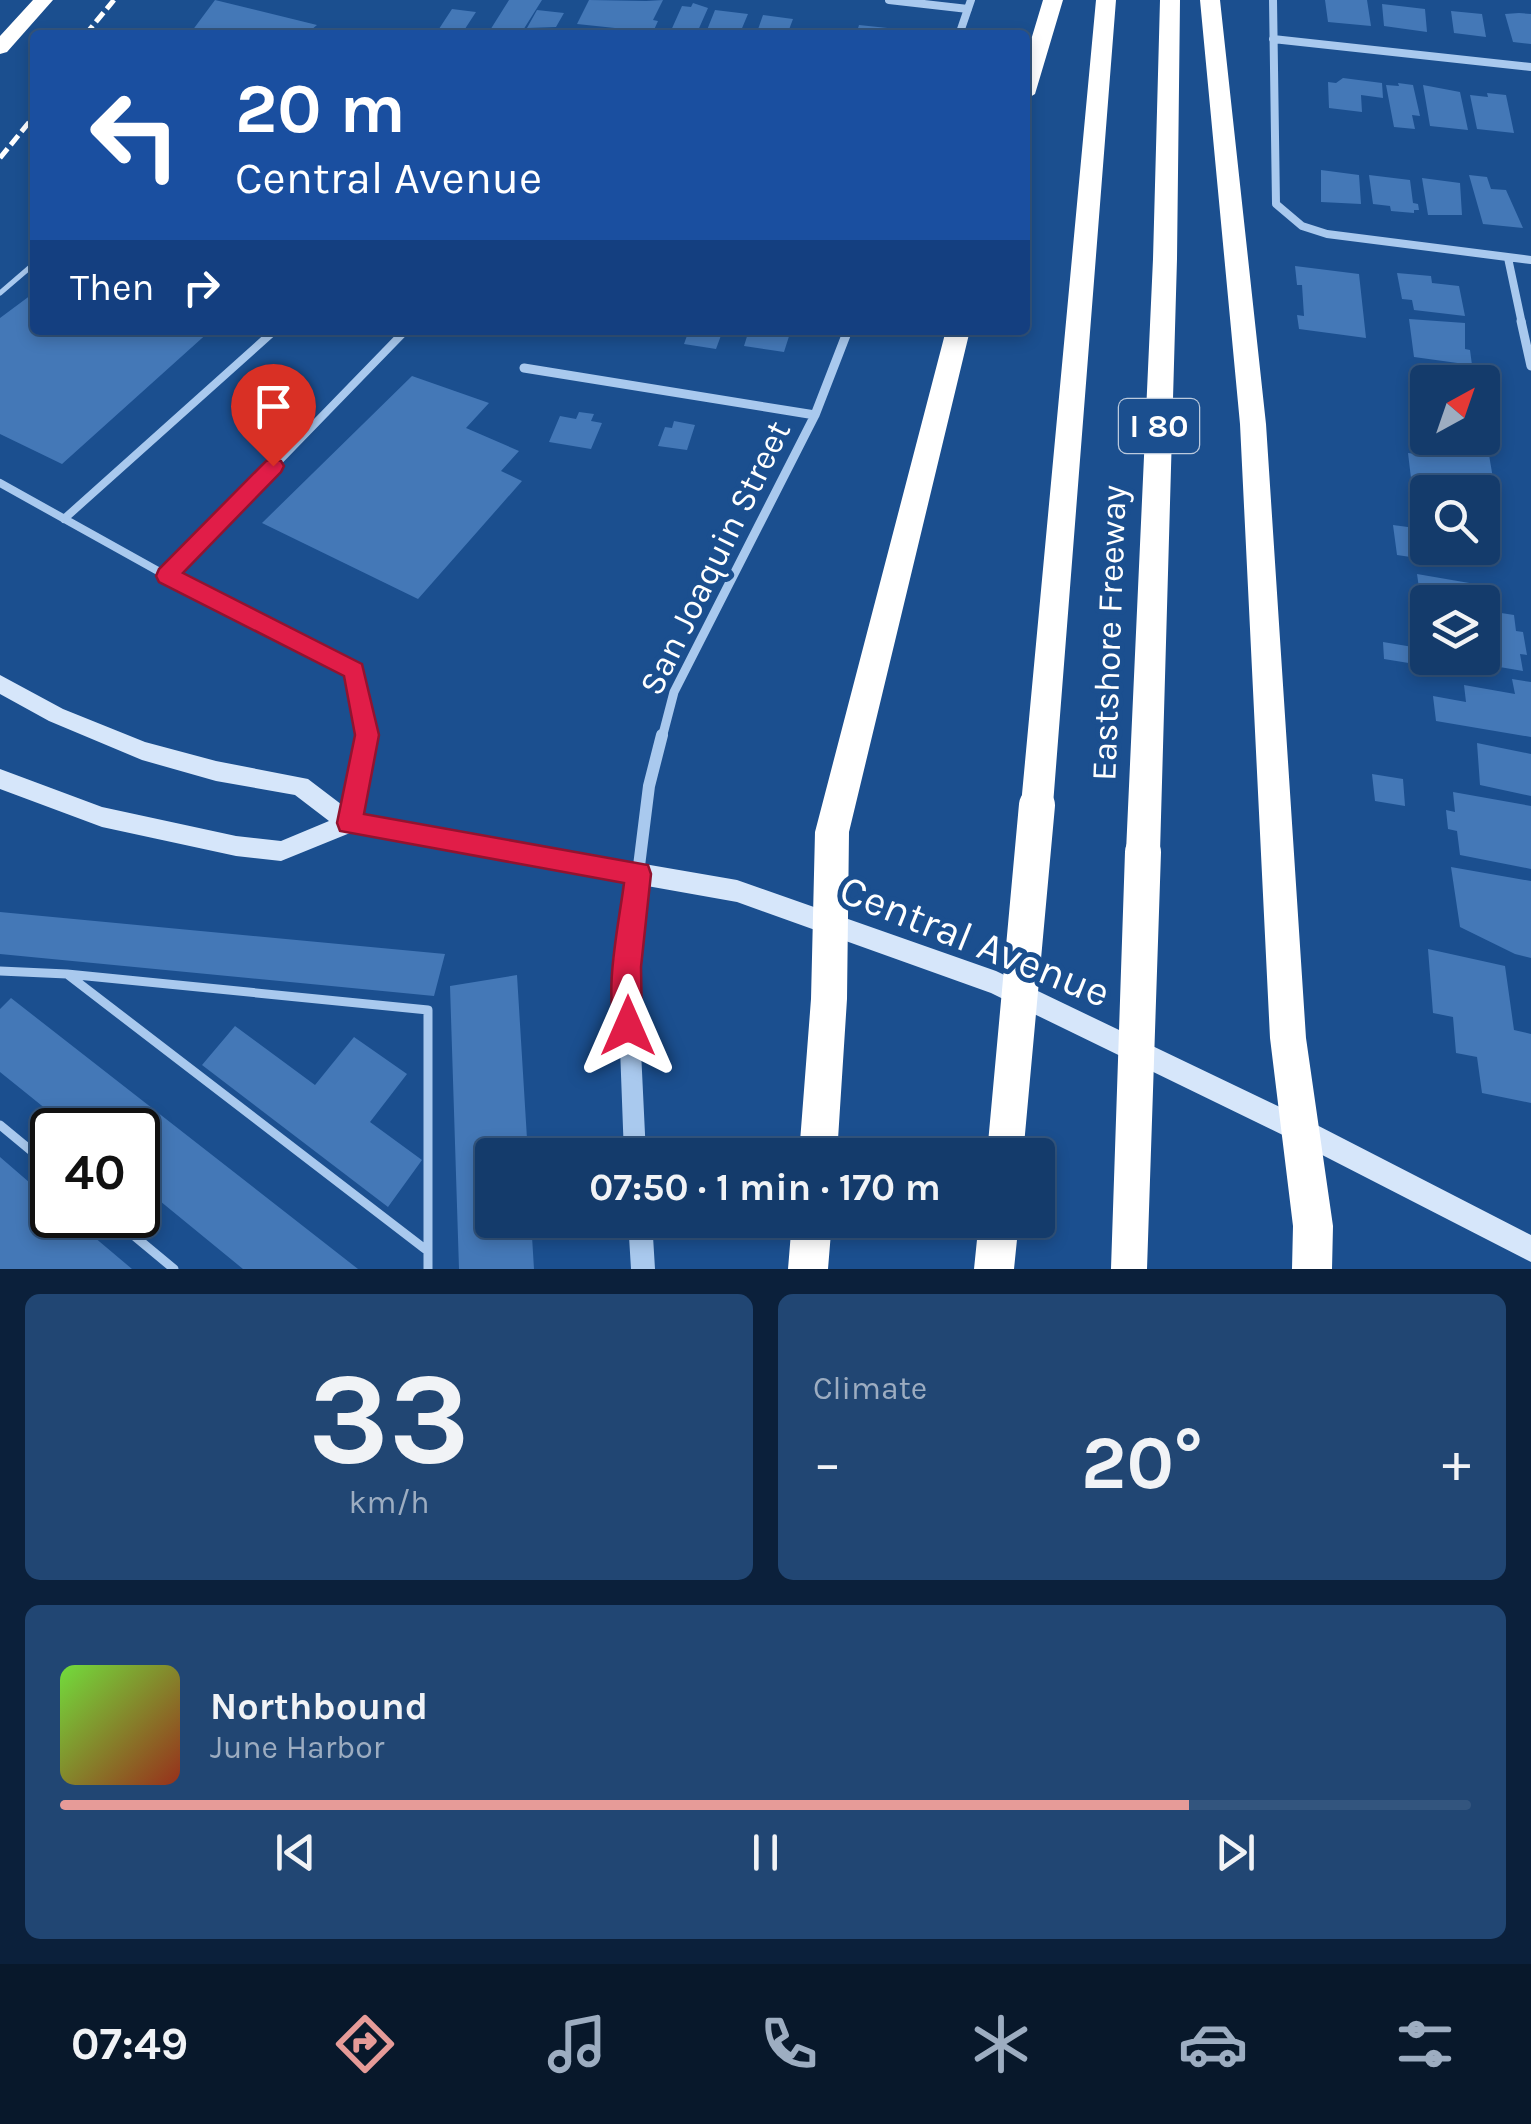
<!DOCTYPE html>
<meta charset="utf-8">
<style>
:root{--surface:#143b6b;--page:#214673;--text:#f1f3f6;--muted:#9dadc1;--line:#33557e;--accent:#e69b98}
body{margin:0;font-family:Karla,sans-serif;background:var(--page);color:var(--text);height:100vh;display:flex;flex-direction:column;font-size:38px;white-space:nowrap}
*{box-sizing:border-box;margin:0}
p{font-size:32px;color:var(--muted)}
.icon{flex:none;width:55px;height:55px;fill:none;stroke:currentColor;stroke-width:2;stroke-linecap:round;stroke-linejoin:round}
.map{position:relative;height:1269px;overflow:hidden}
.sheet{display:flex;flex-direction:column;gap:25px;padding:25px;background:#0b203b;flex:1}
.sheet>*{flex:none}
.guide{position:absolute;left:30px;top:30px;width:1000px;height:305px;border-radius:10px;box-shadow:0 5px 15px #0003,0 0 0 2px var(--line);background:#1a4fa0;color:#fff;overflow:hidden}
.needle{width:65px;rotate:40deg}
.buttons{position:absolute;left:1410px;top:365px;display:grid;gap:20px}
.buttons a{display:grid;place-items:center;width:90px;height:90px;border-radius:10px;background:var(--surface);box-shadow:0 5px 15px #0003,0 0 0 2px var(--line);font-size:50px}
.speed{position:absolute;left:30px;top:1108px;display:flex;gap:20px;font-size:50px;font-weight:700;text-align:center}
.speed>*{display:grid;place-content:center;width:130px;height:130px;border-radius:50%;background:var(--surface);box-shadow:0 5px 15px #0003,0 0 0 2px var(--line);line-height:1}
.speed .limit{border:5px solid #111;border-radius:15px;background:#fff;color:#111}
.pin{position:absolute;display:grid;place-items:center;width:85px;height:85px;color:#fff;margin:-102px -42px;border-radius:50% 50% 50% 0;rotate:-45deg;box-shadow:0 0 10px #0007}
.pin .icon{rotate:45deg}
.me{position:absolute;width:110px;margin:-55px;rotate:0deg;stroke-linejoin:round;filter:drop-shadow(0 0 8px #0008)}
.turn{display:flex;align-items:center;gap:35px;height:210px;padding:0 40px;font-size:45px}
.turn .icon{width:130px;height:130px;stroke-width:2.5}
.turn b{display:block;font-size:70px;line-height:85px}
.then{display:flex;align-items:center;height:95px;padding:0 40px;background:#0003;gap:20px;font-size:38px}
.big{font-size:75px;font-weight:700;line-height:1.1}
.sheet .tile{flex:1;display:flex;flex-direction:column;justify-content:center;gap:15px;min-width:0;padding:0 35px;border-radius:15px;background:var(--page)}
.sheet .dial{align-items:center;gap:0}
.dial b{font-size:130px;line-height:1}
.song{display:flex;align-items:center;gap:30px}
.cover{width:120px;height:120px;border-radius:15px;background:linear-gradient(135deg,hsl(100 70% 55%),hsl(10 70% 35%))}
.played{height:10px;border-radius:5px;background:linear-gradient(90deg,var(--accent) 80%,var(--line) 80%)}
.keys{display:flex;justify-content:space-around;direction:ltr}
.heat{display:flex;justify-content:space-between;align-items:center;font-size:55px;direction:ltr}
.sheet .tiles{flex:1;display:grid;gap:25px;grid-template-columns:1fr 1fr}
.tile:last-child{grid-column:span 2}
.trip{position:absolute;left:475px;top:1138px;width:580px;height:100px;border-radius:10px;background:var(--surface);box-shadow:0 5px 15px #0003,0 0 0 2px var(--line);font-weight:700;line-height:100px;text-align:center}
.tab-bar{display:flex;height:160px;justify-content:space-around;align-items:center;background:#08182b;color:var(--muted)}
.tab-bar .icon{width:70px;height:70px}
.tab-bar .active{color:var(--accent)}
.tab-bar b{font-size:45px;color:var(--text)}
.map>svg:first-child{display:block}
.building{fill:#4478b7}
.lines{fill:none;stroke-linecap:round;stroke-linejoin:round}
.service-far2{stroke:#a9c9ee;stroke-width:5}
.service-far1{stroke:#a9c9ee;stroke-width:8}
.service{stroke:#a9c9ee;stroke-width:9}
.minor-far2{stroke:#a9c9ee;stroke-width:8}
.minor-far1{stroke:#a9c9ee;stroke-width:9}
.minor{stroke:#a9c9ee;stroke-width:12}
.tertiary{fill:#a9c9ee;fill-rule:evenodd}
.secondary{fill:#d6e6fa;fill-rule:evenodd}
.motorway{fill:#fff;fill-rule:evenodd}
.rail{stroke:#fff;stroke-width:5;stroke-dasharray:12 5;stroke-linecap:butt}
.motorway-bridge{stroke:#fff;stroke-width:36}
.route{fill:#e11d48;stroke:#92132f;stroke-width:2.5}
.labels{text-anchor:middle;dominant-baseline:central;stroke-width:10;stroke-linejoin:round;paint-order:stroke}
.shield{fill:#1b4f8f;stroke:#bbcadd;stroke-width:2.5}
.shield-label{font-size:32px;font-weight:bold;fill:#fff}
.street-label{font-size:35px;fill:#fff;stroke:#1b4f8f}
.near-street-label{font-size:42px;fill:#fff;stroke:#1b4f8f}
</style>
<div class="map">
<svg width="1531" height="1269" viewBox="0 0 1531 1269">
<rect width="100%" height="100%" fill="#1b4f8f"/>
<!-- building -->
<path class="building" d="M 215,0 L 317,25 L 305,35 L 189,35 Z
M 509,0 L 542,0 L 520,35 L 487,35 Z
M 589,0 L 646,1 L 663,0 L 653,20 L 658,21 L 653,32 L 577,24 Z
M 1325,0 L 1367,0 L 1371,26 L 1328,22 Z
M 693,3 L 708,8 L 696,35 L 669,35 L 682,6 L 691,7 Z
M 1382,4 L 1425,9 L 1427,32 L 1384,26 Z
M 452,9 L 476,12 L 461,35 L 435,35 Z
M 537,10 L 564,13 L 556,27 L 527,28 Z
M 715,10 L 748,14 L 740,33 L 705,35 Z
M 1451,11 L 1482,14 L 1486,37 L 1454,33 Z
M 1519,13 L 1531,14 L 1531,44 L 1513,42 L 1505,14 Z
M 763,15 L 793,19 L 787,35 L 756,35 Z
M 859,25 L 916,31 L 915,35 L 856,35 Z
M 1343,78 L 1382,83 L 1383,98 L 1361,95 L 1362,112 L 1329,108 L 1328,82 L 1336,83 Z
M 1398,83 L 1413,85 L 1420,116 L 1412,115 L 1415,129 L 1394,127 L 1386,85 L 1399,86 Z
M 1423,85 L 1460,92 L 1468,130 L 1430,126 Z
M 1487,93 L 1506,95 L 1514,133 L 1477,129 L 1470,95 L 1488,97 Z
M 1321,170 L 1359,175 L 1361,204 L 1321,202 Z
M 1369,175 L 1410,180 L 1413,203 L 1418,204 L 1419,210 L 1414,210 L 1414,213 L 1391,211 L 1390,206 L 1373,204 Z
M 1469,175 L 1487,177 L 1491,189 L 1506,190 L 1523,228 L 1483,224 Z
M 1422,178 L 1460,183 L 1462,215 L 1428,215 Z
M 1295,266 L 1359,274 L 1366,338 L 1299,329 L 1297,315 L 1304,316 L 1302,285 L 1297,285 Z
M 1397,273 L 1431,276 L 1432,283 L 1459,286 L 1465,316 L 1414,310 L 1412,300 L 1402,299 Z
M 35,292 L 35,330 L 211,330 L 62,464 L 0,434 L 0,318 Z
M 1409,319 L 1465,323 L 1465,349 L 1470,350 L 1472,365 L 1414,357 Z
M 689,330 L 723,330 L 716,349 L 684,344 Z
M 749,330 L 791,330 L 784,352 L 744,346 Z
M 1416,364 L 1477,373 L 1478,382 L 1428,382 L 1428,394 L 1420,393 Z
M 412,376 L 489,403 L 466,428 L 519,451 L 501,471 L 522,481 L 418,599 L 262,523 Z
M 579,412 L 594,414 L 591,421 L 602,423 L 591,449 L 549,442 L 560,416 L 576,419 Z
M 674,421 L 695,425 L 687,450 L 658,446 L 665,427 L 672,428 Z
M 1413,421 L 1428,424 L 1428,438 L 1486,437 L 1497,502 L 1482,499 L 1482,492 L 1413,495 L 1408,453 L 1417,454 Z
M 1412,511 L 1428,514 L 1428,548 L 1469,548 L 1472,566 L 1397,555 L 1393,525 L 1415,528 Z
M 1482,518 L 1497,520 L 1500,539 L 1482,536 Z
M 1417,574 L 1481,585 L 1483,602 L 1421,602 Z
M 1482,610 L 1514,615 L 1516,631 L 1523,632 L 1527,655 L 1520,654 L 1523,671 L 1470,662 L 1469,658 L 1482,658 Z
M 1383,642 L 1419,648 L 1421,665 L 1384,659 Z
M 1512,679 L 1531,682 L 1531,737 L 1436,721 L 1433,696 L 1466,702 L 1464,685 L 1515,694 Z
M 1477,743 L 1531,754 L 1531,796 L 1480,785 Z
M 1372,774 L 1403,779 L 1405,806 L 1375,801 Z
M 1453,792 L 1531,806 L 1531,869 L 1460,855 L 1457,831 L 1448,829 L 1446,810 L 1455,812 Z
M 1451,867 L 1531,881 L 1531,958 L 1515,954 L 1460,927 Z
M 0,912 L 445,954 L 434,996 L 0,954 Z
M 1428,949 L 1505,966 L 1514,1030 L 1531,1034 L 1531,1103 L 1482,1093 L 1477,1057 L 1456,1053 L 1453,1017 L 1433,1013 Z
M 517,975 L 528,1155 L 492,1155 L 492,1220 L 531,1220 L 534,1269 L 459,1269 L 450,986 Z
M 11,998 L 358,1269 L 243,1269 L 138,1183 L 138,1130 L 72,1130 L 0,1072 L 0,1009 Z
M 235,1026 L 315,1085 L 354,1037 L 407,1074 L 370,1122 L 422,1160 L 388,1207 L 202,1065 Z
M 0,1157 L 52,1202 L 52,1215 L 68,1215 L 132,1269 L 0,1269 Z"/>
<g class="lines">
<!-- service-far2 -->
<path class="service-far2" d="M 0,293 L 35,263"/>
<!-- service-far1 -->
<path class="service-far1" d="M 0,483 L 167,576 L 406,330
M 64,519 L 275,330"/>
<!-- service -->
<path class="service" d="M 0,971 L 67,974 L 425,1249
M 67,974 L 428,1010 L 428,1269
M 0,1125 L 52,1168
M 109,1215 L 174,1269"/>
<!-- minor-far2 -->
<path class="minor-far2" d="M 889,0 L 968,9
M 1273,0 L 1276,204 L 1302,226 L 1327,234 L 1531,260
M 959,35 L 971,0
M 1273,39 L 1531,67
M 1508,258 L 1522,324"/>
<!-- minor-far1 -->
<path class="minor-far1" d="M 1521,321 L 1531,366
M 524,368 L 815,415
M 167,576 L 354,671 L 366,738
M 662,738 L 674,692 L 815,415 L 848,330"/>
<!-- minor -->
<path class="minor" d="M 350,822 L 367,735
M 638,874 L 649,786 L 662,735"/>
<!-- tertiary -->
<path class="tertiary" d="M 638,865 L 645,867 L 648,874 L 637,967 L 646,1155 L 624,1155 L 617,967 L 628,874 L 631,867 Z
M 628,1220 L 652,1220 L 655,1269 L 631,1269 Z"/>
<!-- secondary -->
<path class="secondary" d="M 0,675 L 63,709 L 145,742 L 216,761 L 308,779 L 354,814 L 737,880 L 996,971 L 1309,1121 L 1531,1235 L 1531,1262 L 1291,1139 L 991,993 L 737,902 L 350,833 L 281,861 L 236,856 L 102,827 L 0,789 L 0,769 L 102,807 L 236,836 L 281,841 L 329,821 L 295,795 L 216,781 L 142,760 L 49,721 L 0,694 Z"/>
<!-- motorway -->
<path class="motorway" d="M 33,0 L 53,0 L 7,52 L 0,54 L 0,36 Z
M 1043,0 L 1063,0 L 1035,94 L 1025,100 L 1025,60 Z
M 1096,0 L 1116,0 L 1053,805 L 1049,815 L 1037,820 L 1025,815 L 1021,805 Z
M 1160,0 L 1180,0 L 1177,259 L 1160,852 L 1155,863 L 1143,868 L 1131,863 L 1126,852 L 1153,259 Z
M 1200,0 L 1220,0 L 1266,424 L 1306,1038 L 1333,1226 L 1332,1269 L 1292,1269 L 1293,1226 L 1270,1038 L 1240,424 Z
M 946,330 L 970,330 L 849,832 L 847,999 L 837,1155 L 799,1155 L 811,999 L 815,832 Z
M 792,1220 L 832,1220 L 828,1269 L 788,1269 Z
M 979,1220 L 1019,1220 L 1014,1269 L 974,1269 Z"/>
<!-- rail -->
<path class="rail" d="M 85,35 L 114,0
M 0,158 L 35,115"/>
<!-- motorway-bridge -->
<path class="motorway-bridge" d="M 1005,1155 L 1037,805
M 1129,1269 L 1143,852"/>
</g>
<!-- route -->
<path class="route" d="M 273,459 L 281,461 L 284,466 L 281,472 L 183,573 L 362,664 L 379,735 L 364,814 L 648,865 L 651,874 L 641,967 L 642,1026 L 638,1035 L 628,1039 L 618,1035 C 602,997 619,924 624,883 L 340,831 L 337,823 L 355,735 L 344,676 L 159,582 L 156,576 L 159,569 L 266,461 Z"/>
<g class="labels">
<!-- shield labels -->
<rect class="shield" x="1119" y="399" width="80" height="54" rx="8"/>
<g class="shield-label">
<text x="1159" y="426">I 80</text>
</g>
<!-- street labels -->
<g class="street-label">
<text transform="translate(715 558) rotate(-64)">San Joaquin Street</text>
<text transform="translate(1109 633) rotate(-88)">Eastshore Freeway</text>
</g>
<!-- near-street labels -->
<g class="near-street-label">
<text transform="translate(975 941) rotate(22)">Central Avenue</text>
</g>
</g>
</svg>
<div class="buttons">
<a><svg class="needle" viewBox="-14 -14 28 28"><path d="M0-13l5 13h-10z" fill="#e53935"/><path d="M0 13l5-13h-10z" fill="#9dadc1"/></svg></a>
<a><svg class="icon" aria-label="search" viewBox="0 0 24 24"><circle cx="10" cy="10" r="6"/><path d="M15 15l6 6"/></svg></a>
<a><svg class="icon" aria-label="layers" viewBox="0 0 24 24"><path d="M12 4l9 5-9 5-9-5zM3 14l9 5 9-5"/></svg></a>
</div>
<div class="speed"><div class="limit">40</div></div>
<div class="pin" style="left:273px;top:466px;background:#d93025"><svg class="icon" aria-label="arrive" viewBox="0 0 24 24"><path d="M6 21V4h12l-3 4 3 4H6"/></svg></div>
<svg class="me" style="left:628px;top:1026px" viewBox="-20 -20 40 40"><path d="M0-17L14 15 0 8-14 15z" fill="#e11d48" stroke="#fff" stroke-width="4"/></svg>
<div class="trip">07:50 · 1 min · 170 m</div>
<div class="guide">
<div class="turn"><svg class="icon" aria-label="left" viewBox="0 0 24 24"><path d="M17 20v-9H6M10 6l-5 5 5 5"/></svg><div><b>20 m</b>Central Avenue</div></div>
<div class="then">Then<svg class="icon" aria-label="right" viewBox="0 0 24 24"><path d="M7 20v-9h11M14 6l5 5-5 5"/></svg></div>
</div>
</div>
<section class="sheet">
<div class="tiles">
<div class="tile dial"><b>33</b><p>km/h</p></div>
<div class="tile"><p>Climate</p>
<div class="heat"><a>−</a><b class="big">20°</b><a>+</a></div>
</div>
<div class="tile">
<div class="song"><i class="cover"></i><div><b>Northbound</b><p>June Harbor</p></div></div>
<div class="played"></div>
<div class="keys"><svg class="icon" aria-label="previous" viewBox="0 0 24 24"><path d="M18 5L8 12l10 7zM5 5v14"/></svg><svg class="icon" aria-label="pause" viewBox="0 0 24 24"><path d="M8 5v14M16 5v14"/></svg><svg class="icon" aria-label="next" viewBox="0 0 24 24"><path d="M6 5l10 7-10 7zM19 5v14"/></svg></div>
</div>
</div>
</section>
<nav class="tab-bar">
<b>07:49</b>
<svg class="icon active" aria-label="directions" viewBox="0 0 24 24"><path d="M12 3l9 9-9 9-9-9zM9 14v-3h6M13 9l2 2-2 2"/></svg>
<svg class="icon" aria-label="music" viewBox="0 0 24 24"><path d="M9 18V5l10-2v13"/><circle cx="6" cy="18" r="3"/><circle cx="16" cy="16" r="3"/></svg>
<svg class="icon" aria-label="phone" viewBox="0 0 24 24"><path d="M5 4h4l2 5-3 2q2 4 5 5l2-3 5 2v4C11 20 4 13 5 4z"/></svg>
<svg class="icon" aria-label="climate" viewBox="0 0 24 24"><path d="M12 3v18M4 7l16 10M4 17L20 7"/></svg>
<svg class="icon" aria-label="car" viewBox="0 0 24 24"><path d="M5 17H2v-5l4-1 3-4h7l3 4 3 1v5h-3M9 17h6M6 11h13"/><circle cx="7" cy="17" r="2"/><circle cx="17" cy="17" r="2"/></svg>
<svg class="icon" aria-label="filters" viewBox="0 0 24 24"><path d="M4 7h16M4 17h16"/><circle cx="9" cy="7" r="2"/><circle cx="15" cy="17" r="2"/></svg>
</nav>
